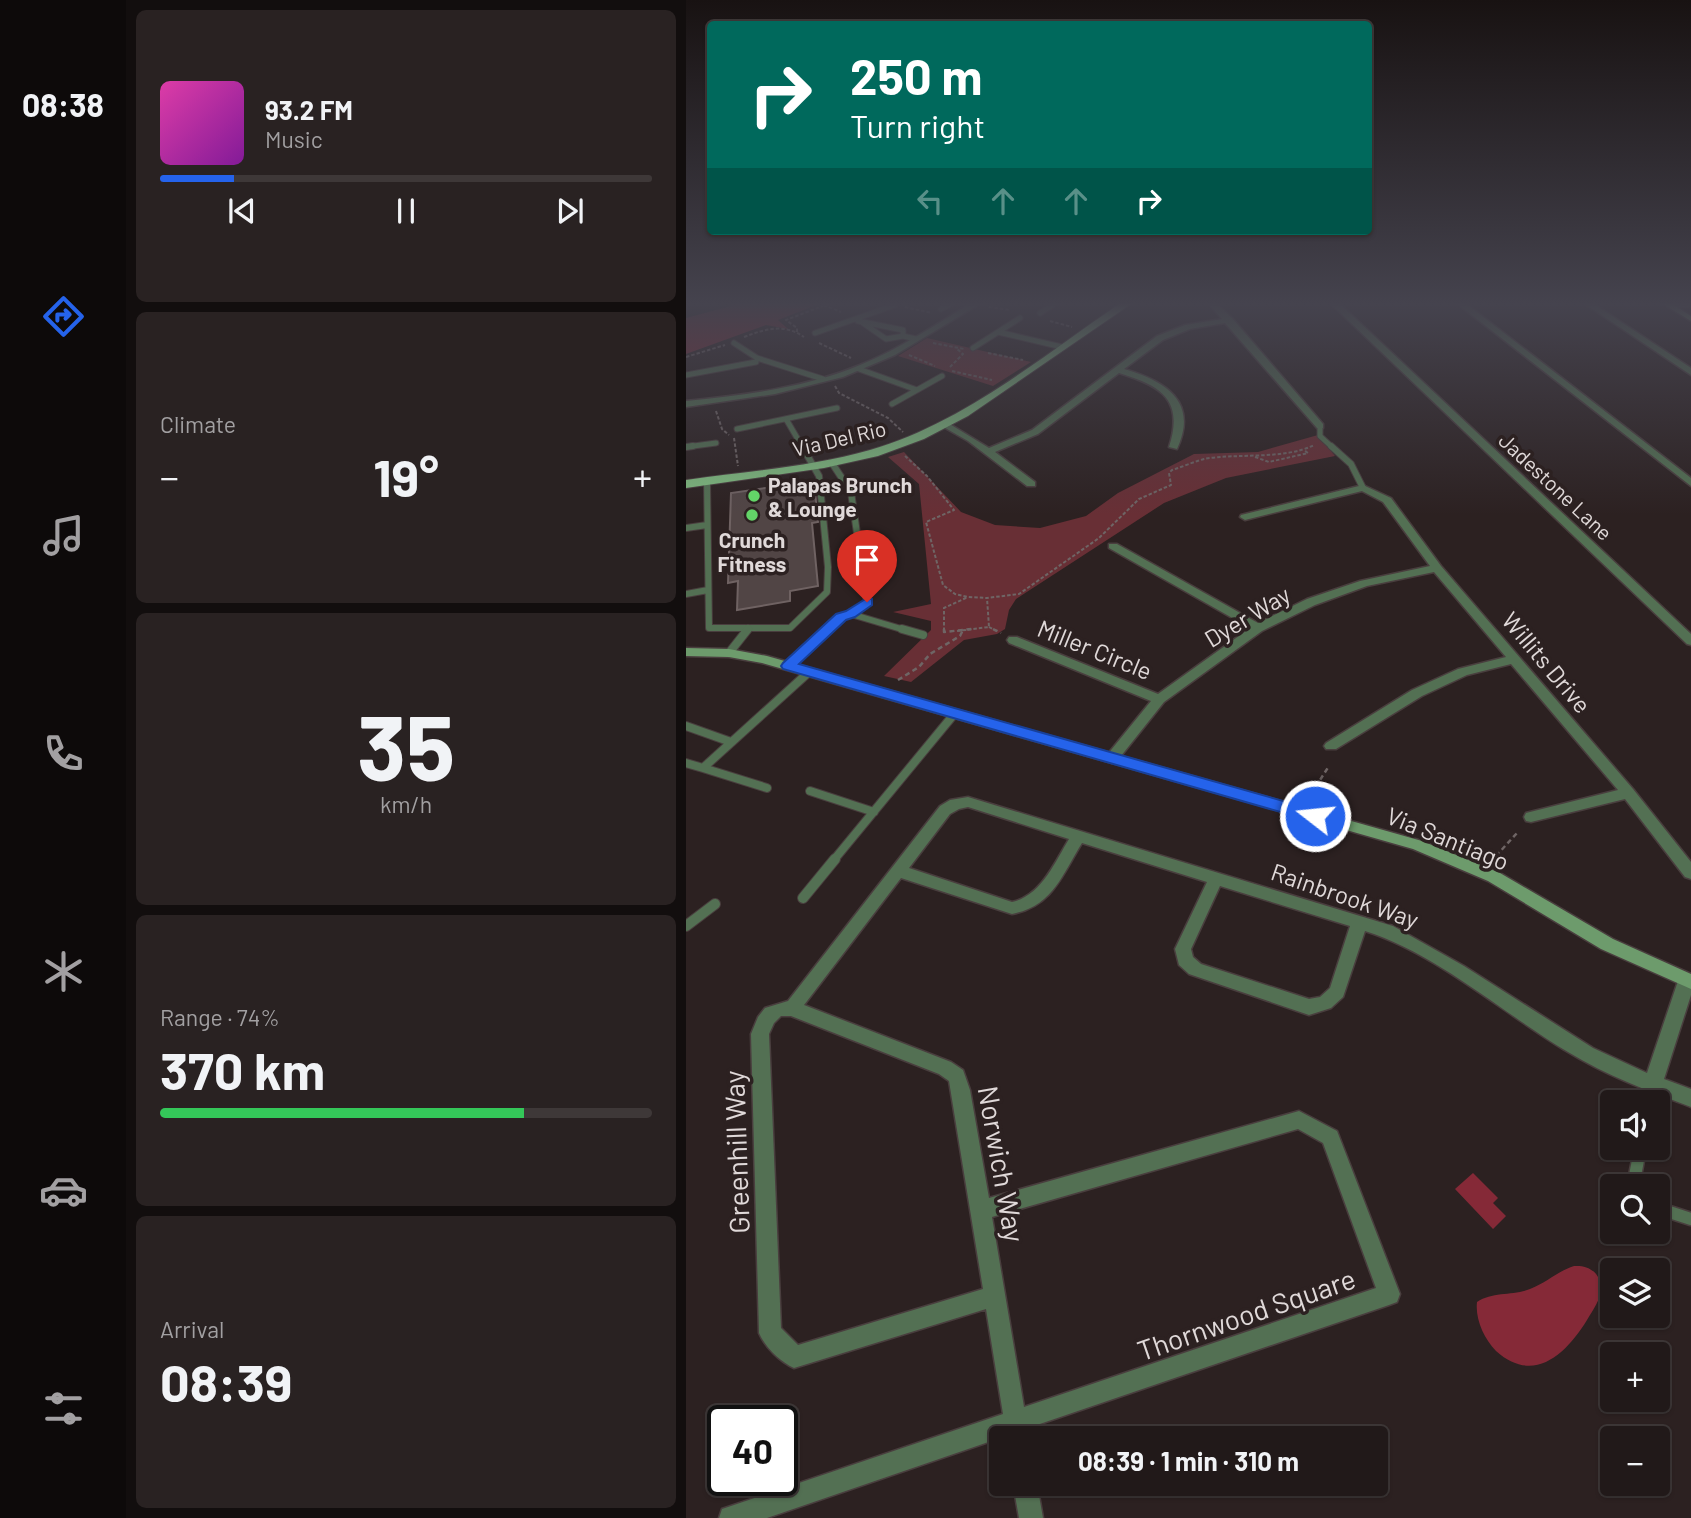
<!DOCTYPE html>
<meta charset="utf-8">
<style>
:root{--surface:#211919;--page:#292222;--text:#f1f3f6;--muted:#a2a0a2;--line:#3e3838;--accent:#2563eb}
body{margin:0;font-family:Barlow,sans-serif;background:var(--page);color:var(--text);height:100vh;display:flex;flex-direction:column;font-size:26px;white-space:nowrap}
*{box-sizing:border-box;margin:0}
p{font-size:23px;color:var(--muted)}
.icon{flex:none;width:38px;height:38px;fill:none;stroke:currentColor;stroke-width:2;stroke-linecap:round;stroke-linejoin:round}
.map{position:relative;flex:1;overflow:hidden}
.panel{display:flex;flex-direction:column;gap:10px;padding:10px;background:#120e0e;width:560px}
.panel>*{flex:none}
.hud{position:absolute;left:21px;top:21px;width:665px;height:214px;border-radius:7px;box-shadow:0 2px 5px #0004,0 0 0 2px var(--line);background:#00695c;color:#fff;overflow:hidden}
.tools{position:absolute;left:914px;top:1090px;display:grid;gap:14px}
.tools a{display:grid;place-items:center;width:70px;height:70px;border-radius:7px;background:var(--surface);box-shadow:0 2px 5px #0004,0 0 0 2px var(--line);font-size:35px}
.speed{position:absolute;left:21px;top:1405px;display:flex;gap:14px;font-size:35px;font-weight:700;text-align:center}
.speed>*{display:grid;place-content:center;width:91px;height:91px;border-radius:50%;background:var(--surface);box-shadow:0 2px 5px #0004,0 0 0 2px var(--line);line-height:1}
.speed .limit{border:4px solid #111;border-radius:10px;background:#fff;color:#111}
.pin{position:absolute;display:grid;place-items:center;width:60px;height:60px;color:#fff;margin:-72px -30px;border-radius:50% 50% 50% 0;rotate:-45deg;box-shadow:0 0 7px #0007}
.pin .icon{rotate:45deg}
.me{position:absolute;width:77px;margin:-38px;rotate:286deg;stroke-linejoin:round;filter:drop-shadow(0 0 5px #0008)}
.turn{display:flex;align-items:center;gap:24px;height:147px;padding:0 28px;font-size:32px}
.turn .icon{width:91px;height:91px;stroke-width:2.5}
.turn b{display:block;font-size:49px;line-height:60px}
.lanes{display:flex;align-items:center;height:66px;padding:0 28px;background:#0003;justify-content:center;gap:35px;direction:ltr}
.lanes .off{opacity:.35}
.big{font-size:52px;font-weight:700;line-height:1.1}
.panel .widget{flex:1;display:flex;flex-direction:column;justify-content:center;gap:10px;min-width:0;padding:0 24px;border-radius:10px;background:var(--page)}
.panel .dial{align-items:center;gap:0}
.dial b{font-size:91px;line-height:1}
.song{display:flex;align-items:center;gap:21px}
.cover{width:84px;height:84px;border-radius:10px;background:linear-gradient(135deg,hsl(320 70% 55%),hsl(290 70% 35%))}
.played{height:7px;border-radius:4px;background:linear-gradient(90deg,var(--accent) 15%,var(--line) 15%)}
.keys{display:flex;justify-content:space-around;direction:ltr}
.heat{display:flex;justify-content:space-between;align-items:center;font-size:38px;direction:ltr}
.charge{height:10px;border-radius:5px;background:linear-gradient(90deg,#34c759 74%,var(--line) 0)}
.trip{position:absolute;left:303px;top:1426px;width:399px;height:70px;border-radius:7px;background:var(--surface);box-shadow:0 2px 5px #0004,0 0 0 2px var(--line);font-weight:700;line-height:70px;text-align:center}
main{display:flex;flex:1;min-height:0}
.tabs{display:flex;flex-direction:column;width:126px;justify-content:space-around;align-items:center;background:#0d0a0a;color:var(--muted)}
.tabs .icon{width:49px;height:49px}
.tabs .active{color:var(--accent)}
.tabs b{font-size:32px;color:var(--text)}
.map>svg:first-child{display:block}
.green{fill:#682f35}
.water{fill:#852937}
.building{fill:#514545;stroke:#6f6262;stroke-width:2}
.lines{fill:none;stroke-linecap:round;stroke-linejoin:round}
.lane-far4-casing{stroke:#493e3e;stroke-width:7}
.lane-far3-casing{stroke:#493e3e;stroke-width:8}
.lane-far2-casing{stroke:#493e3e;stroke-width:10}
.lane-far1-casing{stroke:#493e3e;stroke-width:12}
.lane-casing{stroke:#493e3e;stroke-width:15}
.street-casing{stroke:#493e3e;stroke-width:3}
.secondary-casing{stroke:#493e3e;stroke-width:3}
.primary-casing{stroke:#493e3e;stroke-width:2}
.path-far1{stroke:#6f6565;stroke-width:2;stroke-dasharray:3.5 2;stroke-linecap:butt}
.path{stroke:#6f6565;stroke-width:2.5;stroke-dasharray:5 3.5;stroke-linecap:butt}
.lane-far4{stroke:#537053;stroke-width:5}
.lane-far3{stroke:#537053;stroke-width:6}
.lane-far2{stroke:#537053;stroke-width:8}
.lane-far1{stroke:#537053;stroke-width:10}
.lane{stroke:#537053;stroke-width:12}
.street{fill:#537053;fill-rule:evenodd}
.secondary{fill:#6d9b6c;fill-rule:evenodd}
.primary{fill:#80bc80;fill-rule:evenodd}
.route{fill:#2563eb;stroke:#184099;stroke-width:2}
.poi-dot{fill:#63d468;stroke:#2c2121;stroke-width:2.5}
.labels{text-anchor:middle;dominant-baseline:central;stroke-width:7;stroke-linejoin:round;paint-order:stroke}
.far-street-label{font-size:21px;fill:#e0d9d9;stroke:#2c2121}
.far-poi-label{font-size:21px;font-weight:bold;fill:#e0d9d9;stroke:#2c2121;text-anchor:start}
.street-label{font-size:24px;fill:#e0d9d9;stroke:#2c2121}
.near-street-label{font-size:28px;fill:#e0d9d9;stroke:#2c2121}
</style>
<main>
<nav class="tabs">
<b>08:38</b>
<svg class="icon active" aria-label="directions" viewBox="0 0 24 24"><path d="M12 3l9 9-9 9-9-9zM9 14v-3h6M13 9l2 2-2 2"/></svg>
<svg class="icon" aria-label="music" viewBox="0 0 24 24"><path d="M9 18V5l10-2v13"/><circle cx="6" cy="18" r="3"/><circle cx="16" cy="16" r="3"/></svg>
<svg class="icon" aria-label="phone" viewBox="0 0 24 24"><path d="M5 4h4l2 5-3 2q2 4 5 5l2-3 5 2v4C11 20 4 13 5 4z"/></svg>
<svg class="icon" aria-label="climate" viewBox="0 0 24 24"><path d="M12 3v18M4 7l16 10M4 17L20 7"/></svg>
<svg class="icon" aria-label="car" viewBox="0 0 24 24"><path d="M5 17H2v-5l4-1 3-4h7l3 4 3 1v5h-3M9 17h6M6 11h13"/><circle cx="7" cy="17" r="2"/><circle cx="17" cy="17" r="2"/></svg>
<svg class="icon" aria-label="filters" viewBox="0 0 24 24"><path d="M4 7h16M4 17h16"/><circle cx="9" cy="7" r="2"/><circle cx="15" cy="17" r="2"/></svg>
</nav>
<section class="panel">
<div class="widget">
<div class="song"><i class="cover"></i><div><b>93.2 FM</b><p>Music</p></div></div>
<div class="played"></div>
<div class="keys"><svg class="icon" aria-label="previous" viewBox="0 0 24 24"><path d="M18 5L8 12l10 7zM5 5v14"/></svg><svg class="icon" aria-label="pause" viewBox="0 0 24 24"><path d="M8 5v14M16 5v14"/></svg><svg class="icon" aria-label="next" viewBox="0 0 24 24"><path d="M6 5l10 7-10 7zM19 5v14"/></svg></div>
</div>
<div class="widget"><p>Climate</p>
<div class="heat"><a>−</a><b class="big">19°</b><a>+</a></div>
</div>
<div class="widget dial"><b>35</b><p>km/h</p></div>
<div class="widget"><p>Range · 74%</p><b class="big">370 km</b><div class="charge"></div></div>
<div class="widget"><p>Arrival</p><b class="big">08:39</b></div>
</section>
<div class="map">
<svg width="1005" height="1518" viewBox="0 0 1005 1518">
<rect width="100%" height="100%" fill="#2c2121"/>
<!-- green -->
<path class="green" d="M 241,338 L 345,362 L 307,386 L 212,356 Z
M 632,435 L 649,456 L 540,478 L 478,503 L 330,599 L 323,610 L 319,629 L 311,634 L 278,640 L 225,682 L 198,676 L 245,630 L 245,621 L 207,612 L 245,604 L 233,484 L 202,457 L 218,452 L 275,512 L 309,525 L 354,528 L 400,516 L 432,493 L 508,454 L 572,452 Z"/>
<!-- water -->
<path class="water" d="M 45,302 L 138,302 L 92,320 L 102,329 L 80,325 L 0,354 L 0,318 L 45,306 Z
M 787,1173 L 812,1198 L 807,1203 L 820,1216 L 807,1229 L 769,1189 Z
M 888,1266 C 901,1265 913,1271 915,1286 C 916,1298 907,1310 901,1320 C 880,1354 848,1385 810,1351 C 798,1339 789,1319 791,1302 C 807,1291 827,1296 844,1289 C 860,1283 872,1271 888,1266 Z"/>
<!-- building -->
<path class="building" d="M 128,481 L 132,522 L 126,523 L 132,586 L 104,591 L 104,601 L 51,610 L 52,581 L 42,583 L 45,493 Z"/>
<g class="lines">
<defs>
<path id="lane-far4" d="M 274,302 L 288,305
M 985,306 L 1005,304
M 255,309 L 268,302
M 354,313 L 371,302
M 172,321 L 217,330 L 217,336
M 177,323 L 200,339 L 217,336 L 230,339
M 312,332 L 376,347
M 129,333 L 209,305
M 48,343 L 71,358 L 137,379
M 287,348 L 334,318
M 173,369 L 231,390
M 0,375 L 70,362
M 206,404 L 256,376
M 100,419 L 117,448
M 634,426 L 634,436 L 647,448
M 51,429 L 151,408
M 0,447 L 30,443"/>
<path id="lane-far3" d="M 645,446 L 665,464 L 677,488
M 0,447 L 7,446
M 146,463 L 165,492 L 181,602 L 165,614 L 222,631
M 21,481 L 23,628 L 63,628
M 0,528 L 21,525
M 0,594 L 22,590
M 61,631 L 63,628 L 104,628 L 141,592 L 142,567 L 133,476 L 116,446
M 141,631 L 155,617 L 165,614"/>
<path id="lane-far2" d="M 216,629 L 237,635
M 43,653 L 62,629
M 103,666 L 142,629
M 0,726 L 45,742
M 0,763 L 17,768
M 81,788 L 17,768 L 123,672
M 124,791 L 188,812
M 147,861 L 269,713"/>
<path id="lane-far1" d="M 117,898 L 149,859
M 0,926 L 29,904
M 963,1102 L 967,1084
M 953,1152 L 954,1148"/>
<path id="lane" d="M 947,1186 L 954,1150
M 971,1208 L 1005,1219"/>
<path id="street" d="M 287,302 L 297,302 L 209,355 L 157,377 L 89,394 L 0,407 L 0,401 C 58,395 119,388 174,365 C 214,349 250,324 287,302 Z
M 521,302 L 529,302 L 546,318 L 637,424 L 637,428 L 631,428 L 539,323 L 504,329 L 477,340 L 438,369 C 479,381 513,401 491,449 L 483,447 C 498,400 476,386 433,373 L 352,434 L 309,452 L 349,482 L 349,486 L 341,486 L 282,441 L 254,425 L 262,423 L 303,448 L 346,430 L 471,336 L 499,325 L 536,319 Z
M 643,302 L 652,302 L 1005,634 L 1005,645 L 1001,644 Z
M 769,302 L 778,302 L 1005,478 L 1005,486 Z
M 896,302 L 905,302 L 1005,368 L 1005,375 Z
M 677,485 L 705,498 L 755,566 L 947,789 L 1005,862 L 1005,879 L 999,877 L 939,799 L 845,822 L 840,821 L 838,817 L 840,813 L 932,790 L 825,664 L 781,675 L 736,696 L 650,749 L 640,749 L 638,746 L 640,743 L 726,690 L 772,669 L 820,657 L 748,572 L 681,586 L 629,605 L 576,631 L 478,702 L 431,761 L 426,763 L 419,758 L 421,755 L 465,701 L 323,643 L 321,640 L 323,637 L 331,637 L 472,694 L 564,628 L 423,548 L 423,544 L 431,544 L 572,623 L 621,599 L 674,581 L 744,566 L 697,502 L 676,491 L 559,520 L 554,517 L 555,515 Z
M 282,797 L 707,926 L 778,966 L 907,1048 L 961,1073 L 992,981 L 995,976 L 1005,975 L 1005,995 L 978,1079 L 1005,1089 L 1005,1107 C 963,1091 921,1076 882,1052 C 818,1014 750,953 679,931 L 657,997 L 645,1008 L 623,1015 L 503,974 L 493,965 L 489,949 L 521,882 L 396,843 C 376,875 367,906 326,914 L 215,878 L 118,1005 L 265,1062 L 277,1070 L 284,1090 L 303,1198 L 613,1111 L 651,1131 L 714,1294 L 711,1302 L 703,1305 L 342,1428 L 343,1438 L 321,1438 L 320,1436 L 81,1518 L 33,1518 L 36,1509 L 45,1506 L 317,1414 L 300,1309 L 108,1368 C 94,1362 79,1347 73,1333 L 65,1034 L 72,1017 L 79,1008 L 102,1001 L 254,806 L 264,800 ZM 282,807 L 383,839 C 369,862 355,896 326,902 L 223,868 L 264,814 L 273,809 ZM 534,886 L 664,926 L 644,988 L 634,997 L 623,999 L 515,964 L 507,957 L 505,949 ZM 95,1016 L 105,1016 L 253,1074 L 263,1081 L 297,1289 L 112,1345 L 95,1328 L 83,1034 L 88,1023 ZM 612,1129 L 637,1143 L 690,1288 L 338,1407 L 306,1217 Z
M 327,1484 L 351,1484 L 357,1518 L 333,1518 Z"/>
<path id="secondary" d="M 974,302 L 983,302 L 1005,316 L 1005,321 Z
M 0,648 L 43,649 L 81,656 L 736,841 L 814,873 L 927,939 L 1005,974 L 1005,989 L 915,949 L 802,881 L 727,849 L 76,663 L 43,657 L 0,656 Z"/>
<path id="primary" d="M 436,302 L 448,302 L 282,416 L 238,439 L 192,456 L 138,468 L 0,488 L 0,480 C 61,471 125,467 184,450 C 276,424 358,355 436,302 Z"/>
</defs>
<!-- lane-far4 casing -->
<use href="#lane-far4" class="lane-far4-casing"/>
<!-- lane-far3 casing -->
<use href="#lane-far3" class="lane-far3-casing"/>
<!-- lane-far2 casing -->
<use href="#lane-far2" class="lane-far2-casing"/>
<!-- lane-far1 casing -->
<use href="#lane-far1" class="lane-far1-casing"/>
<!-- lane casing -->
<use href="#lane" class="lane-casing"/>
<!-- street casing -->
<use href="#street" class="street-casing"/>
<!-- secondary casing -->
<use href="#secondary" class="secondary-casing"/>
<!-- primary casing -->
<use href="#primary" class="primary-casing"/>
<!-- path-far1 -->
<path class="path-far1" d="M 138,305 L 155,312
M 219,307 L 246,313
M 303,307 L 324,310
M 364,321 L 386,327
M 111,332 L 111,328 L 100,320 L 147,302
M 58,337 C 79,329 98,323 118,337
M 133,343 L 165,358
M 247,343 L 278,349
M 302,353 L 337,360
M 223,355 L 249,366
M 0,357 L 39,345
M 264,367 L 277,354 L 270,348
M 266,371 L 306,380
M 149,386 L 153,393 L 202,418 L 217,432
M 30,411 L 36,429 L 43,435
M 48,438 L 52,466
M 219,456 L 241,476 L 268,510 L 240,522 L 257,585 L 269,594 L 282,597 L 301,598 L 333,594 L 413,538 L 453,499 L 485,485 L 483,473 L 486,470 C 496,467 507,462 518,459 C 549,453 599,460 628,445
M 569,457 L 583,462 L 622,453 L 618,450
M 303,627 L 310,631
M 258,631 L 258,608 L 282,597
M 271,631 L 303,627 L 301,598"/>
<!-- path -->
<path class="path" d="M 258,629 L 258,632 L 286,629
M 307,629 L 315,633
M 212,680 L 233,667 L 244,654 L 274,636 L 277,630
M 625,794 L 643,766
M 810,856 L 831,833"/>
<!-- lane-far4 -->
<use href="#lane-far4" class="lane-far4"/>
<!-- lane-far3 -->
<use href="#lane-far3" class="lane-far3"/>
<!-- lane-far2 -->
<use href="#lane-far2" class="lane-far2"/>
<!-- lane-far1 -->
<use href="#lane-far1" class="lane-far1"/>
<!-- lane -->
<use href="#lane" class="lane"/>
<!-- street -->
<use href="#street" class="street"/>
<!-- secondary -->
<use href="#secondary" class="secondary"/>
<!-- primary -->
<use href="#primary" class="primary"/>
</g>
<!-- sky -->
<linearGradient id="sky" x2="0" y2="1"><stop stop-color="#181212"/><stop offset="0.59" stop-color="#45434e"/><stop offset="1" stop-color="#45434e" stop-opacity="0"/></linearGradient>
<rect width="1005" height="515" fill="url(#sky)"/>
<!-- route -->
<path class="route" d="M 181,598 L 186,599 L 186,605 L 169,617 L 160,620 L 113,664 L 629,810 L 638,816 L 629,822 L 97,669 L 95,666 L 97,663 L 150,614 L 160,611 Z"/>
<!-- markers -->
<g class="poi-dot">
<circle cx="68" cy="496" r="7"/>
<circle cx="66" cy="515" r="7"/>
</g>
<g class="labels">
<!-- far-street labels -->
<g class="far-street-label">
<text transform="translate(153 438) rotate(-13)">Via Del Rio</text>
<text transform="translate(870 486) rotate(43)">Jadestone Lane</text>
</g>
<!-- far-poi labels -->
<g class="far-poi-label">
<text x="82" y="484">Palapas Brunch<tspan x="82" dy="24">&amp; Lounge</tspan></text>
<text x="66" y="539" text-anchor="middle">Crunch<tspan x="66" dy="24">Fitness</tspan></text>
</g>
<!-- street labels -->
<g class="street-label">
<text transform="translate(561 616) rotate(-31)">Dyer Way</text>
<text transform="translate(409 649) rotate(22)">Miller Circle</text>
<text transform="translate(861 662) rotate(50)">Willits Drive</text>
<text transform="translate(762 838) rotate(22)">Via Santiago</text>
<text transform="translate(659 895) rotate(19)">Rainbrook Way</text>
</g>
<!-- near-street labels -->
<g class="near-street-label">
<text transform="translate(50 1152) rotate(-92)">Greenhill Way</text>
<text transform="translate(316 1164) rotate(80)">Norwich Way</text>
<text transform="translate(560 1314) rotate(-19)">Thornwood Square</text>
</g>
</g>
</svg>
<div class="tools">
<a><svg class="icon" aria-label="sound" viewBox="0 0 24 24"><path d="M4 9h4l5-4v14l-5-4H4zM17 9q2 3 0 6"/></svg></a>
<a><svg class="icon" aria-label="search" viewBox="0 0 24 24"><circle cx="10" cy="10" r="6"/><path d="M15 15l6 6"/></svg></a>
<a><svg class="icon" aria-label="layers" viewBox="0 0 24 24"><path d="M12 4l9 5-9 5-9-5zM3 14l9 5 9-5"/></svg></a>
<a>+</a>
<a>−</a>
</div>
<div class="speed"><div class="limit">40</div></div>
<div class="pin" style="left:181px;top:602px;background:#d93025"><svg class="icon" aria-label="arrive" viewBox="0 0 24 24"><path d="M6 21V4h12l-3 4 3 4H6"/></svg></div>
<svg class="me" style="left:629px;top:816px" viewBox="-20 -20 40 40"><circle r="17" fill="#2563eb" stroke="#fff" stroke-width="3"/><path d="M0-11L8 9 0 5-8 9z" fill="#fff"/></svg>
<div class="trip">08:39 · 1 min · 310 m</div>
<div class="hud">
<div class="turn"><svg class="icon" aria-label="right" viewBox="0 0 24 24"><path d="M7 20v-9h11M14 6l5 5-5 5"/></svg><div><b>250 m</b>Turn right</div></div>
<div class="lanes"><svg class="icon off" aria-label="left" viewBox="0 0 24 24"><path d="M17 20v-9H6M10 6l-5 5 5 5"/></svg><svg class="icon off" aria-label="ahead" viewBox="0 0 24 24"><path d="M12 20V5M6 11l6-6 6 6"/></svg><svg class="icon off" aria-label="ahead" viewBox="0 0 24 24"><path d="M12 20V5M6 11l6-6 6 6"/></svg><svg class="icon" aria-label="right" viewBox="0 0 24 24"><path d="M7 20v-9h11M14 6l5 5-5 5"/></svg></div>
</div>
</div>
</main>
